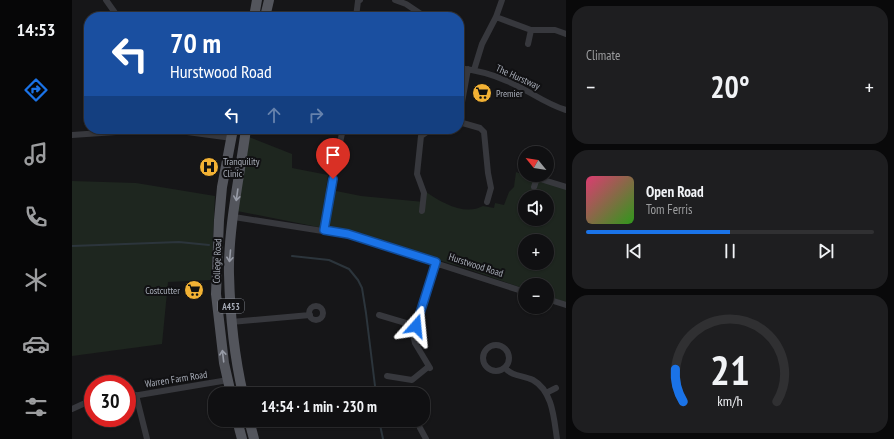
<!DOCTYPE html>
<meta charset="utf-8">
<style>
:root{--surface:#101012;--page:#1e1e20;--text:#f1f3f6;--muted:#9c9d9f;--line:#303032;--accent:#1a73e8}
body{margin:0;font-family:"PT Sans Narrow",sans-serif;background:var(--page);color:var(--text);height:100vh;display:flex;flex-direction:column;font-size:15px;white-space:nowrap}
*{box-sizing:border-box;margin:0}
p{font-size:13px;color:var(--muted)}
.icon{flex:none;width:22px;height:22px;fill:none;stroke:currentColor;stroke-width:2;stroke-linecap:round;stroke-linejoin:round}
.map{position:relative;flex:1;overflow:hidden}
.side{display:flex;flex-direction:column;gap:6px;padding:6px;background:#09090a;width:328px}
.side>*{flex:none}
.hud{position:absolute;left:12px;top:12px;width:380px;height:122px;border-radius:16px;box-shadow:0 1px 3px #0004,0 0 0 1px var(--line);background:#1a4fa0;color:#fff;overflow:hidden}
.needle{width:26px;rotate:300deg}
.tools{position:absolute;left:446px;top:146px;display:grid;gap:8px}
.tools a{display:grid;place-items:center;width:36px;height:36px;border-radius:50%;background:var(--surface);box-shadow:0 1px 3px #0004,0 0 0 1px var(--line);font-size:20px}
.speed{position:absolute;left:12px;top:375px;display:flex;gap:8px;font-size:20px;font-weight:700;text-align:center}
.speed>*{display:grid;place-content:center;width:52px;height:52px;border-radius:50%;background:var(--surface);box-shadow:0 1px 3px #0004,0 0 0 1px var(--line);line-height:1}
.speed .limit{border:6px solid #d22;background:#fff;color:#111}
.pin{position:absolute;display:grid;place-items:center;width:34px;height:34px;color:#fff;margin:-41px -17px;border-radius:50% 50% 50% 0;rotate:-45deg;box-shadow:0 0 4px #0007}
.pin .icon{rotate:45deg}
.me{position:absolute;width:44px;margin:-22px;rotate:18deg;stroke-linejoin:round;filter:drop-shadow(0 0 3px #0008)}
.turn{display:flex;align-items:center;gap:14px;height:84px;padding:0 20px;font-size:18px}
.turn .icon{width:52px;height:52px;stroke-width:2.5}
.turn b{display:block;font-size:28px;line-height:34px}
.lanes{display:flex;align-items:center;height:38px;padding:0 20px;background:#0003;justify-content:center;gap:20px;direction:ltr}
.lanes .off{opacity:.35}
.big{font-size:30px;font-weight:600;line-height:1.1}
.side .card{flex:1;display:flex;flex-direction:column;justify-content:center;gap:6px;min-width:0;padding:0 14px;border-radius:16px;background:var(--page)}
.side .dial{align-items:center;gap:0}
.dial svg{height:104px;overflow:visible;fill:none;stroke:var(--line);stroke-width:7;stroke-linecap:round;text-anchor:middle}
.dial text{fill:var(--text);stroke:none}
.song{display:flex;align-items:center;gap:12px}
.cover{width:48px;height:48px;border-radius:6px;background:linear-gradient(135deg,hsl(340 70% 55%),hsl(110 70% 35%))}
.played{height:4px;border-radius:2px;background:linear-gradient(90deg,var(--accent) 50%,var(--line) 50%)}
.keys{display:flex;justify-content:space-around;direction:ltr}
.heat{display:flex;justify-content:space-between;align-items:center;font-size:22px;direction:ltr}
.trip{position:absolute;left:136px;top:387px;width:222px;height:40px;border-radius:16px;background:var(--surface);box-shadow:0 1px 3px #0004,0 0 0 1px var(--line);font-weight:600;line-height:40px;text-align:center}
main{display:flex;flex:1;min-height:0}
.menu{display:flex;flex-direction:column;width:72px;justify-content:space-around;align-items:center;background:#060607;color:var(--muted)}
.menu .icon{width:28px;height:28px}
.menu .on{color:var(--accent)}
.menu b{font-size:18px;color:var(--text)}
.map>svg:first-child{display:block}
.green{fill:#1e261f;fill-rule:evenodd}
.lines{fill:none;stroke-linecap:round;stroke-linejoin:round}
.stream{stroke:#2c353c;stroke-width:2}
.street{stroke:#37383d;stroke-width:6}
.primary{stroke:#53555c;stroke-width:10}
.oneway{stroke:#979ba6}
.route-casing{stroke:#114b97;stroke-width:10}
.route{stroke:#1a73e8;stroke-width:7}
.labels{text-anchor:middle;dominant-baseline:central;stroke-width:4;stroke-linejoin:round;paint-order:stroke}
.shield{fill:#111113;stroke:#7b7e86;stroke-width:1}
.shield-label{font-size:9px;font-weight:bold;fill:#a8adb8}
.street-label{font-size:10px;fill:#a8adb8;stroke:#111113}
.poi-label{font-size:10px;fill:#a8adb8;stroke:#111113;text-anchor:start}
</style>
<main>
<nav class="menu">
<b>14:53</b>
<svg class="icon on" aria-label="directions" viewBox="0 0 24 24"><path d="M12 3l9 9-9 9-9-9zM9 14v-3h6M13 9l2 2-2 2"/></svg>
<svg class="icon" aria-label="music" viewBox="0 0 24 24"><path d="M9 18V5l10-2v13"/><circle cx="6" cy="18" r="3"/><circle cx="16" cy="16" r="3"/></svg>
<svg class="icon" aria-label="phone" viewBox="0 0 24 24"><path d="M5 4h4l2 5-3 2q2 4 5 5l2-3 5 2v4C11 20 4 13 5 4z"/></svg>
<svg class="icon" aria-label="climate" viewBox="0 0 24 24"><path d="M12 3v18M4 7l16 10M4 17L20 7"/></svg>
<svg class="icon" aria-label="car" viewBox="0 0 24 24"><path d="M5 17H2v-5l4-1 3-4h7l3 4 3 1v5h-3M9 17h6M6 11h13"/><circle cx="7" cy="17" r="2"/><circle cx="17" cy="17" r="2"/></svg>
<svg class="icon" aria-label="filters" viewBox="0 0 24 24"><path d="M4 7h16M4 17h16"/><circle cx="9" cy="7" r="2"/><circle cx="15" cy="17" r="2"/></svg>
</nav>
<div class="map">
<svg width="494" height="439" viewBox="0 0 494 439">
<rect width="100%" height="100%" fill="#161618"/>
<!-- green -->
<path class="green" d="M 177,137 L 220,154 L 220,168 L 256,175 L 254,189 L 289,196 L 352,202 L 354,192 C 370,203 393,216 411,206 L 422,208 L 423,203 L 432,205 L 437,192 L 442,187 L 444,172 L 494,189 L 494,302 L 475,297 L 475,285 L 453,285 L 453,289 L 396,269 L 276,233 L 165,211 ZM 453,197 L 475,197 L 475,219 L 453,219 ZM 453,241 L 475,241 L 475,263 L 453,263 Z
M 0,181 L 64,183 L 143,196 L 139,280 L 96,282 L 90,344 L 0,356 Z"/>
<g class="lines">
<!-- stream -->
<path class="stream" d="M 0,246 L 107,242 L 137,245
M 220,256 L 257,260 L 277,269 L 286,280 L 290,288 L 294,313 L 304,394
M 307,420 L 311,439"/>
<!-- street -->
<path class="street" d="M 34,0 L 46,17
M 323,0 L 334,4 L 349,14 L 348,17
M 284,17 L 286,1 L 288,0
M 424,17 L 459,30 L 483,30 L 494,34
M 456,44 L 459,30
M 387,68 C 403,70 420,74 435,81 C 455,89 473,104 494,110
M 402,70 L 410,44 L 424,17 L 430,0
M 387,119 L 396,69
M 387,122 L 408,128 L 412,132 L 416,173 L 419,188 L 415,202
M 93,129 L 160,138
M 0,135 L 88,129
M 462,187 L 465,178 L 494,187
M 350,211 L 352,193 L 345,174 L 349,136 L 359,129
M 162,217 L 276,235 L 453,292
M 251,231 L 257,192 L 271,129
M 475,299 L 494,305
M237 313a7 7 0 1 1 14 0a7 7 0 1 1-14 0Z
M 307,315 L 344,326
M 159,322 L 238,315
M411 358a13 13 0 1 1 26 0a13 13 0 1 1-26 0Z
M 358,368 L 343,343 L 341,334 L 364,263
M 433,368 C 441,377 451,375 461,380 C 481,391 482,420 485,439
M 315,376 L 340,380 L 356,367
M 474,393 L 484,388
M 251,394 L 257,394
M 64,395 L 75,439
M 55,397 L 156,380
M 0,409 L 11,404 L 21,402
M 177,423 L 187,420
M 348,428 L 354,439"/>
<!-- primary -->
<path class="primary" d="M 182,17 L 185,0
M 193,17 L 197,0
M 159,394 L 152,363 L 144,294 L 147,220 L 150,187 L 161,129
M 171,394 C 162,355 158,314 157,274 C 156,229 168,174 174,129
M 165,420 L 170,439
M 177,420 L 182,439"/>
</g>
<!-- one-way arrows -->
<defs><path id="oneway-shaft" d="M-6 0H5M1.5-3L5.5 0L1.5 3" fill="none" stroke-width="1.6" stroke-linecap="round" stroke-linejoin="round"/></defs>
<g class="oneway">
<use href="#oneway-shaft" transform="translate(165 195) rotate(98)"/>
<use href="#oneway-shaft" transform="translate(158 256) rotate(95)"/>
<use href="#oneway-shaft" transform="translate(151 356) rotate(-97)"/>
</g>
<g class="lines">
<defs>
<path id="route" d="M 261,179 L 252,230 L 276,234 L 364,262 L 344,326"/>
</defs>
<!-- route casing -->
<use href="#route" class="route-casing"/>
<!-- route -->
<use href="#route" class="route"/>
</g>
<!-- icons -->
<defs>
<symbol id="supermarket-disc" viewBox="-11 -11 22 22"><circle r="9.5" fill="#f2b134" stroke="#111113"/><path d="M-6-5.5h2.5l.6 2H6L4.5 2H-2.5L-4.4-4H-6ZM-1.5 3.2a1.3 1.3 0 1 0 .1 0ZM3 3.2a1.3 1.3 0 1 0 .1 0Z" fill="#111"/></symbol>
<symbol id="hospital-disc" viewBox="-11 -11 22 22"><circle r="9.5" fill="#f2b134" stroke="#111113"/><path d="M-5-5h3v3.5h4V-5h3V5h-3V1.5h-4V5h-3Z" fill="#111"/></symbol>
</defs>
<g fill-rule="evenodd">
<use href="#supermarket-disc" x="399" y="82" width="22" height="22"/>
<use href="#hospital-disc" x="126" y="156" width="22" height="22"/>
<use href="#supermarket-disc" x="111" y="279" width="22" height="22"/>
</g>
<g class="labels">
<!-- shield labels -->
<rect class="shield" x="146" y="299" width="26" height="14" rx="3"/>
<g class="shield-label">
<text x="159" y="306">A453</text>
</g>
<!-- street labels -->
<g class="street-label">
<text transform="translate(446 77) rotate(24)">The Hurstway</text>
<text transform="translate(145 261) rotate(-88)">College Road</text>
<text transform="translate(404 265) rotate(18)">Hurstwood Road</text>
<text transform="translate(104 379) rotate(-9)">Warren Farm Road</text>
</g>
<!-- poi labels -->
<g class="poi-label">
<text x="424" y="93">Premier</text>
<text x="151" y="161">Tranquility<tspan x="151" dy="12">Clinic</tspan></text>
<text x="108" y="290" text-anchor="end">Costcutter</text>
</g>
</g>
</svg>
<div class="tools">
<a><svg class="needle" viewBox="-14 -14 28 28"><path d="M0-13l5 13h-10z" fill="#e53935"/><path d="M0 13l5-13h-10z" fill="#9c9d9f"/></svg></a>
<a><svg class="icon" aria-label="sound" viewBox="0 0 24 24"><path d="M4 9h4l5-4v14l-5-4H4zM17 9q2 3 0 6"/></svg></a>
<a>+</a>
<a>−</a>
</div>
<div class="speed"><div class="limit">30</div></div>
<div class="pin" style="left:261px;top:179px;background:#d93025"><svg class="icon" aria-label="arrive" viewBox="0 0 24 24"><path d="M6 21V4h12l-3 4 3 4H6"/></svg></div>
<svg class="me" style="left:344px;top:326px" viewBox="-20 -20 40 40"><path d="M0-17L14 15 0 8-14 15z" fill="#1a73e8" stroke="#fff" stroke-width="4"/></svg>
<div class="trip">14:54 · 1 min · 230 m</div>
<div class="hud">
<div class="turn"><svg class="icon" aria-label="left" viewBox="0 0 24 24"><path d="M17 20v-9H6M10 6l-5 5 5 5"/></svg><div><b>70 m</b>Hurstwood Road</div></div>
<div class="lanes"><svg class="icon" aria-label="left" viewBox="0 0 24 24"><path d="M17 20v-9H6M10 6l-5 5 5 5"/></svg><svg class="icon off" aria-label="ahead" viewBox="0 0 24 24"><path d="M12 20V5M6 11l6-6 6 6"/></svg><svg class="icon off" aria-label="right" viewBox="0 0 24 24"><path d="M7 20v-9h11M14 6l5 5-5 5"/></svg></div>
</div>
</div>
<section class="side">
<div class="card"><p>Climate</p>
<div class="heat"><a>−</a><b class="big">20°</b><a>+</a></div>
</div>
<div class="card">
<div class="song"><i class="cover"></i><div><b>Open Road</b><p>Tom Ferris</p></div></div>
<div class="played"></div>
<div class="keys"><svg class="icon" aria-label="previous" viewBox="0 0 24 24"><path d="M18 5L8 12l10 7zM5 5v14"/></svg><svg class="icon" aria-label="pause" viewBox="0 0 24 24"><path d="M8 5v14M16 5v14"/></svg><svg class="icon" aria-label="next" viewBox="0 0 24 24"><path d="M6 5l10 7-10 7zM19 5v14"/></svg></div>
</div>
<div class="card dial"><svg viewBox="0 0 100 80">
<path d="M14 69A42 42 0 1 1 86 69"/>
<path d="M14 69A42 42 0 0 1 8 44" stroke="#1a73e8"/>
<text x="50" y="56" font-size="32" font-weight="700">21</text>
<text x="50" y="72" font-size="11">km/h</text>
</svg></div>
</section>
</main>
